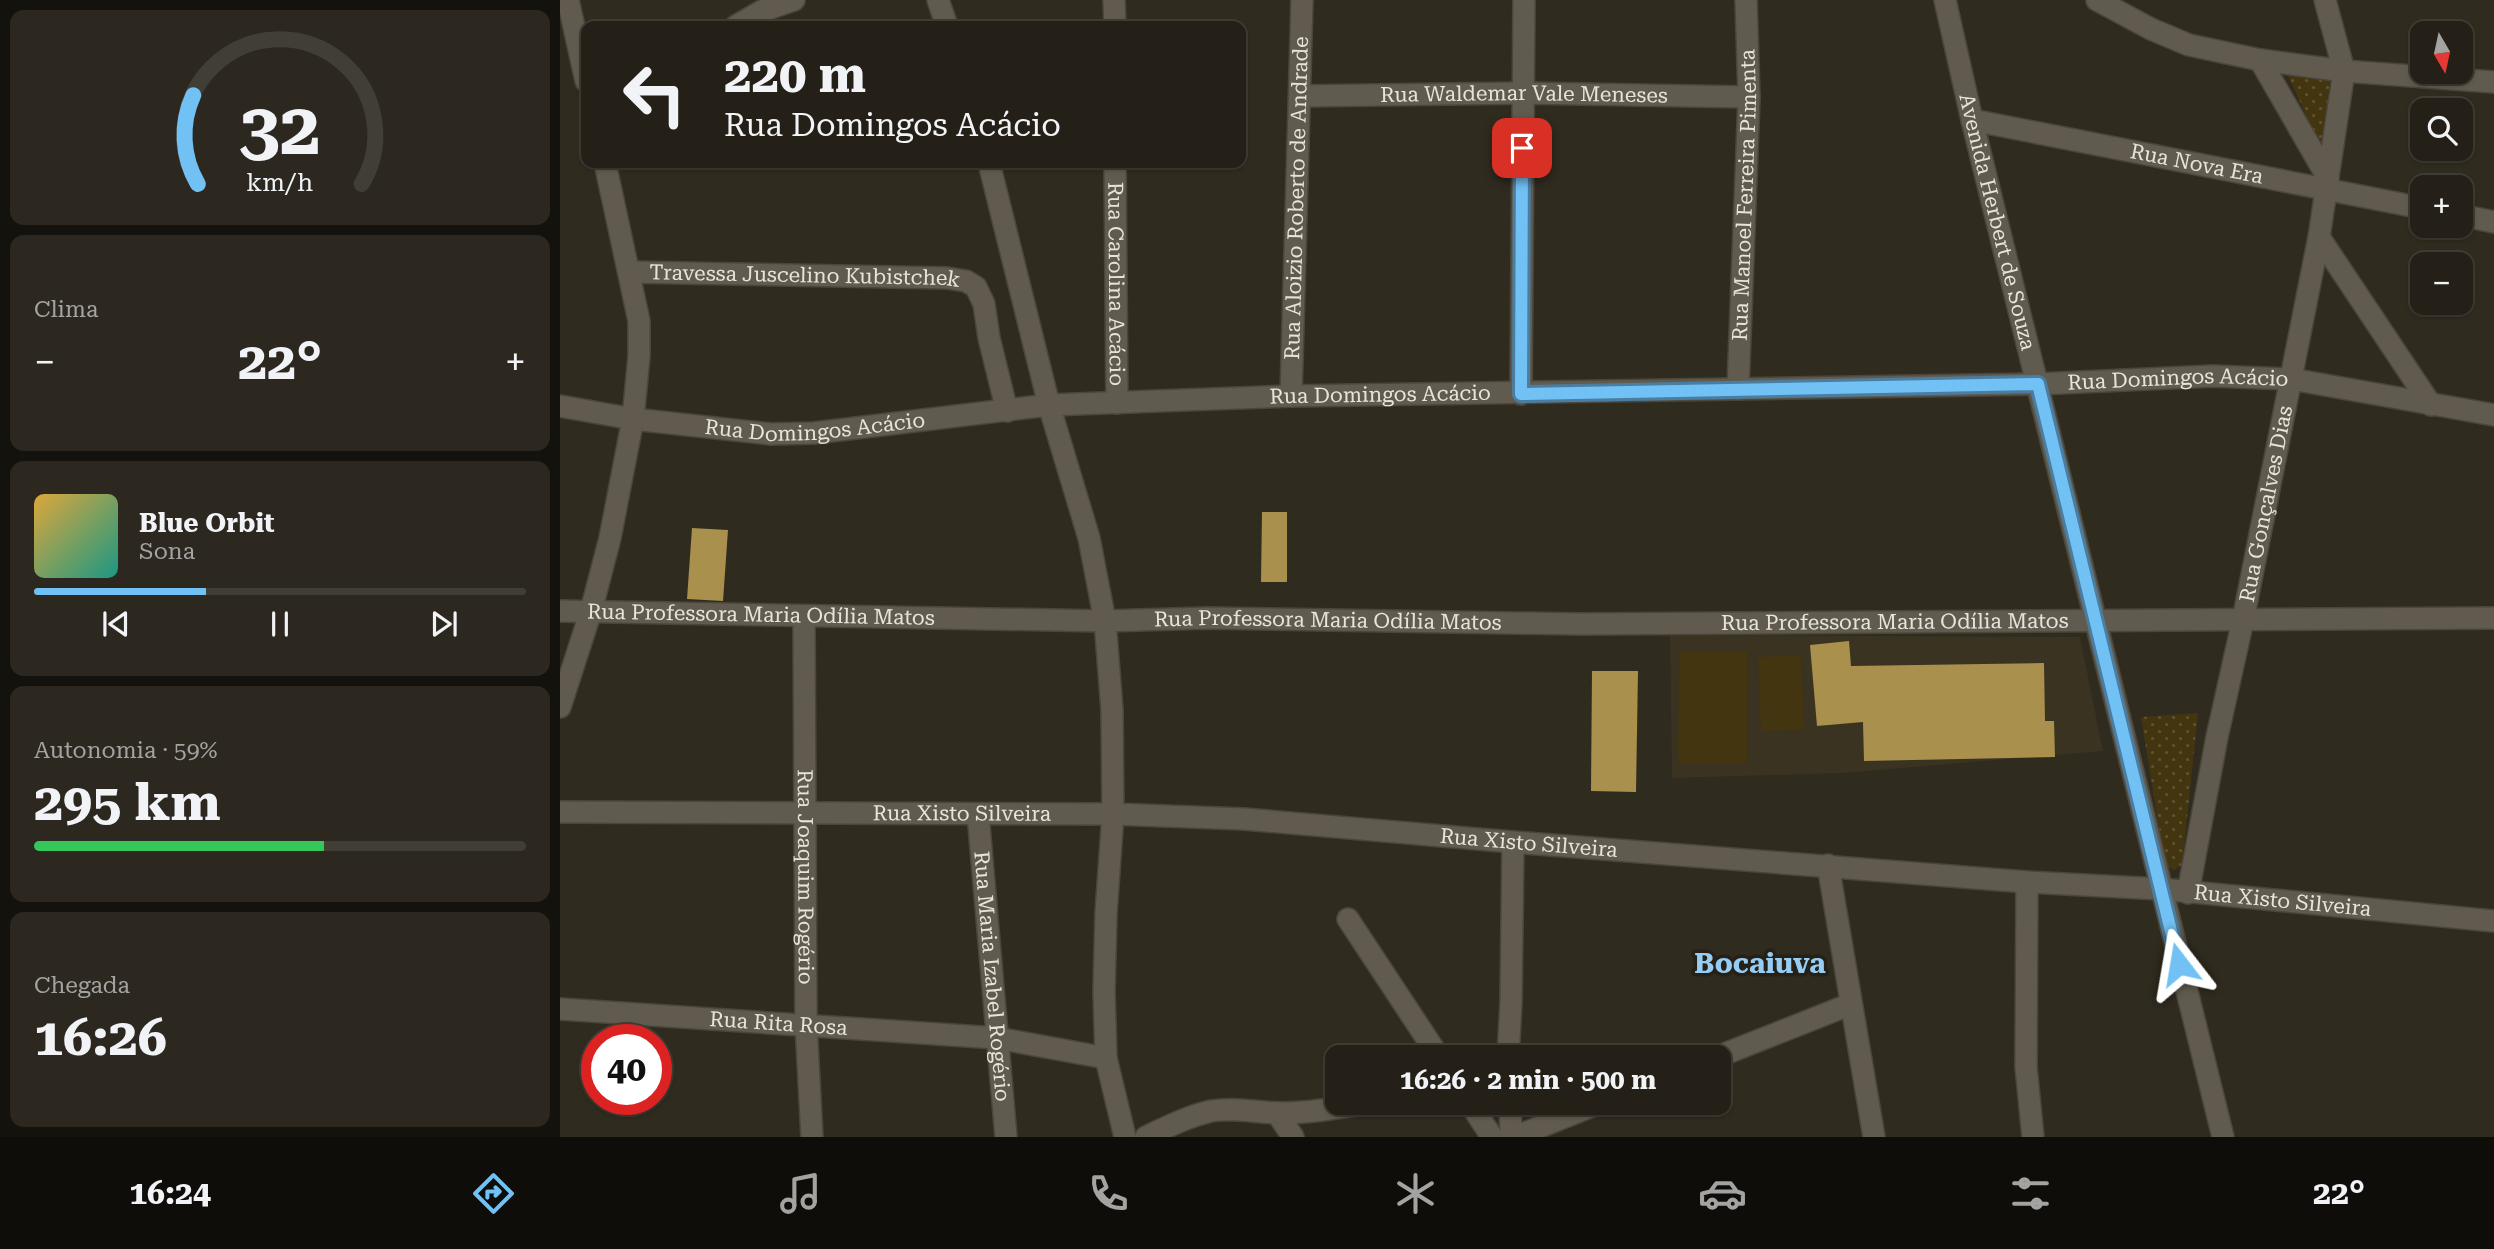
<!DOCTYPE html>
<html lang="pt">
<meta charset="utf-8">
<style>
:root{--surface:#242017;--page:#2c2820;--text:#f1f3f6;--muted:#a3a3a1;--line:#413e36;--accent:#72c1f5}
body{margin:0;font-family:"Roboto Serif",serif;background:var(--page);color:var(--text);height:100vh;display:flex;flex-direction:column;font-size:26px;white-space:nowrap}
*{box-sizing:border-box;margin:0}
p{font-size:23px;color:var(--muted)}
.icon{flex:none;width:38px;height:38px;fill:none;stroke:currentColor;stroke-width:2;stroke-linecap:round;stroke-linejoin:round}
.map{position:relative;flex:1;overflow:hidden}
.side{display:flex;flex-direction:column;gap:10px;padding:10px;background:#14120d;width:560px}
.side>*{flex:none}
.banner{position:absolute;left:21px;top:21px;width:665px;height:147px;border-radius:14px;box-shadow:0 2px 5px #0004,0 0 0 2px var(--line);background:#242017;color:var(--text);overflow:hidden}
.needle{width:46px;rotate:171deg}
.controls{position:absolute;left:1850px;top:21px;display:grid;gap:14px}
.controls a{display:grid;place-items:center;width:63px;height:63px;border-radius:14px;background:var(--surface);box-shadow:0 2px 5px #0004,0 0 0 2px var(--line);font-size:35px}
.speed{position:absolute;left:21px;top:1024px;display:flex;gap:14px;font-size:35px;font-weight:700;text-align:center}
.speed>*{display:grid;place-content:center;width:91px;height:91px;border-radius:50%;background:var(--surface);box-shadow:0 2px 5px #0004,0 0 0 2px var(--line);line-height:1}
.speed .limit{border:10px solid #d22;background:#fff;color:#111}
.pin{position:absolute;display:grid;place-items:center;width:60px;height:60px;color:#fff;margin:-30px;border-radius:14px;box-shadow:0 4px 10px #0006}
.me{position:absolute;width:77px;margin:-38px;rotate:346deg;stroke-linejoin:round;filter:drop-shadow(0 0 5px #0008)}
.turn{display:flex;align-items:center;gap:24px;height:147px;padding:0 28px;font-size:32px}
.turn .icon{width:91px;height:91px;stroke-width:2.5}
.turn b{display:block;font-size:49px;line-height:60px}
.big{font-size:52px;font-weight:700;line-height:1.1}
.side .widget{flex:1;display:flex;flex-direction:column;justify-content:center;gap:10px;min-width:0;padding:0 24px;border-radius:14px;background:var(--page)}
.side .dial{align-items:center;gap:0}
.dial svg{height:182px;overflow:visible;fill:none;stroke:var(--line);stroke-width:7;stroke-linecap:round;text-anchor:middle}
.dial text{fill:var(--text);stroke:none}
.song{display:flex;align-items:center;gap:21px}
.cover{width:84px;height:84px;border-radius:10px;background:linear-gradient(135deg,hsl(40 70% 55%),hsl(170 70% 35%))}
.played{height:7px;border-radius:4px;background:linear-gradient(90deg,var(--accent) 35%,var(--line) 35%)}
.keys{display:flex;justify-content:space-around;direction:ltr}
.heat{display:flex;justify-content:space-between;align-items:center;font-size:38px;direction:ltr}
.charge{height:10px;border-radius:5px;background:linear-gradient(90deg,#34c759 59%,var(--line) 0)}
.trip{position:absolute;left:765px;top:1045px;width:406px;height:70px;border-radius:14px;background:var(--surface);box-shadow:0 2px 5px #0004,0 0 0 2px var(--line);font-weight:700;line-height:70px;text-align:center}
.tabs{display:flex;height:112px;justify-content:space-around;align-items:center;background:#0e0d09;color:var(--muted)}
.tabs .icon{width:49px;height:49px}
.tabs .current{color:var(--accent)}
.tabs b{font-size:32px;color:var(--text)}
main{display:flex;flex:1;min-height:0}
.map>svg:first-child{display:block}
.built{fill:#3a3321}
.park{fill:url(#park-dots)}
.pitch{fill:#43350f}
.building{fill:#a9904c}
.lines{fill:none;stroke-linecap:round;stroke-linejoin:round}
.minor-casing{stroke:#4a463c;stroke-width:24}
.minor{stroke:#605b4e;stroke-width:21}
.route-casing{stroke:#4a7d9f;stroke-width:18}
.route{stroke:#72c1f5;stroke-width:12}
.labels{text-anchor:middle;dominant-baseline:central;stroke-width:7;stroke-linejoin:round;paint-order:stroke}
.street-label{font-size:21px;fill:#e7e4dc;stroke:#262116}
.district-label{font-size:28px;font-weight:bold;fill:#95cdf4;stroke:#262116}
</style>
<main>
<section class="side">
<div class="widget dial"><svg viewBox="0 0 100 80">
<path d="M14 69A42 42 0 1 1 86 69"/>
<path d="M14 69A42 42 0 0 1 12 30" stroke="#72c1f5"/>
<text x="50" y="56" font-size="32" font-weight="700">32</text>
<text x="50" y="72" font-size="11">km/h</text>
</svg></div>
<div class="widget"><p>Clima</p>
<div class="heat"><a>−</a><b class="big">22°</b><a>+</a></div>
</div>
<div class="widget">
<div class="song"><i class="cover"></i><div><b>Blue Orbit</b><p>Sona</p></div></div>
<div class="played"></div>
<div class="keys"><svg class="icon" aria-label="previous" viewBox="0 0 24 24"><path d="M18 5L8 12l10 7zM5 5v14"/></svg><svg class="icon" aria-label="pause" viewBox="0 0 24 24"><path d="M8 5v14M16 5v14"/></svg><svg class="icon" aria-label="next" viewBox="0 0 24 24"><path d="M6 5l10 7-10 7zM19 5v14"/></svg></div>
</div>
<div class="widget"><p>Autonomia · 59%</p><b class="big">295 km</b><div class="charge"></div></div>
<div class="widget"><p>Chegada</p><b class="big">16:26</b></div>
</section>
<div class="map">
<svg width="1934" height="1137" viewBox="0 0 1934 1137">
<defs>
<pattern id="park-dots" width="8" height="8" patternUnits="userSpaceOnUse" patternTransform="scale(1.75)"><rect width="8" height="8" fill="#43350f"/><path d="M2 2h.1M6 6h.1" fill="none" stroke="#5e5231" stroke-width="1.8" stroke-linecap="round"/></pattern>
</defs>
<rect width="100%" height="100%" fill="#302b1f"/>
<!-- built -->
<path class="built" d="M 1110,635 L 1520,637 L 1543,751 L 1284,773 L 1112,778 Z"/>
<!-- park -->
<path class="park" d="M 1727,73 L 1770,78 L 1762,151 Z
M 1638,713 L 1622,865 L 1614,870 L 1605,865 L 1581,717 Z"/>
<!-- pitch -->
<path class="pitch" d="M 1119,652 L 1187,652 L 1187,763 L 1118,763 Z
M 1241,655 L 1244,730 L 1201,731 L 1198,657 Z"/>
<!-- building -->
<path class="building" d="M 702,512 L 727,512 L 727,582 L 701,582 Z
M 132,528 L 168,530 L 163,601 L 127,599 Z
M 1289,641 L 1291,666 L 1484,663 L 1485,721 L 1494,721 L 1495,757 L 1304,761 L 1303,722 L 1257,726 L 1250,645 Z
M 1032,671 L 1078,671 L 1076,792 L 1031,791 Z"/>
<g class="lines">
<defs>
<g id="minor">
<path d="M 8,0 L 26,81"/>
<path d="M 378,0 L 387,26"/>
<path d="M 554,0 L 555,26"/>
<path id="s1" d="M 1385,0 L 1412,120 L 1663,1137"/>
<path d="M 1537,0 L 1591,29 L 1629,45 L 1700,60 L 1784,71 L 1934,82"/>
<path d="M 176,26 L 202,11 L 234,0"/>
<path d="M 1700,60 L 1768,178"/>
<path id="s2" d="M 740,96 L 963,93 L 1189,97"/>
<path id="s3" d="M 1412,120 L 1862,208"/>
<path d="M 429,163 L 489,405 L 529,538 L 545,621 L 552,710 L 553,814 L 546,913 L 544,991 L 546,1058 L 565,1137"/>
<path id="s4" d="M 555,163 L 557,403"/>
<path d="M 1900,215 L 1934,222"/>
<path d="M 1759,237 L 1871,405"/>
<path id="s5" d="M 70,272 L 387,278 L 406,281 L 416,287 L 424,304 L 429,338 L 447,411"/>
<path id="s6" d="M 1178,389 L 1189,97 L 1186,0"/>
<path d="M 961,394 L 964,0"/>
<path id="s7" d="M 731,396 L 742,0"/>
<path id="s8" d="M 0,406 L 73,419 L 211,434 L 254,433 L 489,405 L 731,396 L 1478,384 L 1653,376 L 1731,379 L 1934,415"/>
<path id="s9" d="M 0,611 L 545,621 L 647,618 L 1019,624 L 1934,618"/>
<path id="s10" d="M 244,616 L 246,1024 L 252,1137"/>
<path d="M 0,707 L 31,611 L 50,538 L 73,419 L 79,356 L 79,321 L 45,163"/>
<path id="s11" d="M 0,812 L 553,814 L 684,819 L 953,842 L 1467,882 L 1601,889 L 1934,921"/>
<path id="s12" d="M 418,814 L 446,1137"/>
<path d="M 1268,865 L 1314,1137"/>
<path d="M 1467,882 L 1466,1067 L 1473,1137"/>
<path id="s13" d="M 1628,893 L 1657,737 L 1683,620 L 1759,237 L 1784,71 L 1765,0"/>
<path d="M 788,919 L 879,1057"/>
<path id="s14" d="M 0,1009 L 437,1038 L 546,1058"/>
<path d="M 948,1057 L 951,1002 L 953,842"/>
<path d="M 1157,1057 L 1291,1004"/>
<path d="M 909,1102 L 932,1137"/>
<path d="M 950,1102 L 951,1137"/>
<path d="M 717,1113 L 733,1137"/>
<path d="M 586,1137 C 607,1127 629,1116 651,1111 C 675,1107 697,1113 721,1113 C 751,1113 781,1108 811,1102"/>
<path d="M 955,1137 L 1042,1102"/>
</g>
</defs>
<!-- minor casing -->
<use href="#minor" class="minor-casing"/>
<!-- minor -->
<use href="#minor" class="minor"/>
</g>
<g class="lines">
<defs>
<path id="route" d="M 962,148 L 961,394 L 1478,384 L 1619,964"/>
</defs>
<!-- route casing -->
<use href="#route" class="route-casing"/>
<!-- route -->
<use href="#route" class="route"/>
</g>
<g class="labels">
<!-- street labels -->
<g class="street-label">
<text stroke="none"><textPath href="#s2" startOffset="224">Rua Waldemar Vale Meneses</textPath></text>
<text stroke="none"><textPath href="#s3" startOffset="229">Rua Nova Era</textPath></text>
<text stroke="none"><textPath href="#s6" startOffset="194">Rua Manoel Ferreira Pimenta</textPath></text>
<text stroke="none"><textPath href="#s7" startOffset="198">Rua Aloizio Roberto de Andrade</textPath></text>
<text stroke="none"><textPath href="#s1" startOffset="228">Avenida Herbert de Souza</textPath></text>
<text stroke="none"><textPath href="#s5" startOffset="175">Travessa Juscelino Kubistchek</textPath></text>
<text stroke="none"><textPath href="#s4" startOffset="121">Rua Carolina Acácio</textPath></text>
<text stroke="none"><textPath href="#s8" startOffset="1622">Rua Domingos Acácio</textPath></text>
<text stroke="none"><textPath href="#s8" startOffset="824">Rua Domingos Acácio</textPath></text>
<text stroke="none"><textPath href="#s8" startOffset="257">Rua Domingos Acácio</textPath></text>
<text stroke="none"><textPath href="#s13" startOffset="397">Rua Gonçalves Dias</textPath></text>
<text stroke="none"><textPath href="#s9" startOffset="201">Rua Professora Maria Odília Matos</textPath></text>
<text stroke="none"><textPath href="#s9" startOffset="768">Rua Professora Maria Odília Matos</textPath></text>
<text stroke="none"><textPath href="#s9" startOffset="1335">Rua Professora Maria Odília Matos</textPath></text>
<text stroke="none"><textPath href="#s11" startOffset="402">Rua Xisto Silveira</textPath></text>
<text stroke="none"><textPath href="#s11" startOffset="970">Rua Xisto Silveira</textPath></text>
<text stroke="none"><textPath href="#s10" startOffset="261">Rua Joaquim Rogério</textPath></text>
<text stroke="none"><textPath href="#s11" startOffset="1726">Rua Xisto Silveira</textPath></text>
<text stroke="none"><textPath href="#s12" startOffset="163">Rua Maria Izabel Rogério</textPath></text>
<text stroke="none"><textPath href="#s14" startOffset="219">Rua Rita Rosa</textPath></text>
</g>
<!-- district labels -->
<g class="district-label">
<text x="1200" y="963">Bocaiuva</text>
</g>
</g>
</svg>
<div class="controls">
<a><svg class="needle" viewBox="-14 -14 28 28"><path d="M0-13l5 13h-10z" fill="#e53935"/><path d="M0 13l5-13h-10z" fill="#a3a3a1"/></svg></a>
<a><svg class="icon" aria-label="search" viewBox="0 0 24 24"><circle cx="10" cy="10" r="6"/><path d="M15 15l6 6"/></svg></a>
<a>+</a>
<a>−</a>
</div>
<div class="speed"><div class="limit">40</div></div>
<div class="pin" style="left:962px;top:148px;background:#d93025"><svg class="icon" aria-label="arrive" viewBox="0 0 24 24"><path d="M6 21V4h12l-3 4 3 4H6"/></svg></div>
<svg class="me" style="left:1619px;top:964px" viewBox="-20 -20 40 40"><path d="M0-17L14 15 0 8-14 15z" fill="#72c1f5" stroke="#fff" stroke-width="4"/></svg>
<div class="trip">16:26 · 2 min · 500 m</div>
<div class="banner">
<div class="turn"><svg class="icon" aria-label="left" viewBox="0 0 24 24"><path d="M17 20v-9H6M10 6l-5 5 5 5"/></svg><div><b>220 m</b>Rua Domingos Acácio</div></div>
</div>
</div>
</main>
<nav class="tabs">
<b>16:24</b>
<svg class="icon current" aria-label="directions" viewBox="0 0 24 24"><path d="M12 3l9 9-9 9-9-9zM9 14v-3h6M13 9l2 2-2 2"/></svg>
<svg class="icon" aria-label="music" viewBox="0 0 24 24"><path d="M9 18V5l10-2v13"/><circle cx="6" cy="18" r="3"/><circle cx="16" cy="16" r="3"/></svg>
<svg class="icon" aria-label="phone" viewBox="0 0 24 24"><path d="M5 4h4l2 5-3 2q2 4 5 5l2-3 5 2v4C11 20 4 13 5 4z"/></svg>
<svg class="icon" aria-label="climate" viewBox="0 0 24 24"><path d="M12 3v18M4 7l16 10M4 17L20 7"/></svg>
<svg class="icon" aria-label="car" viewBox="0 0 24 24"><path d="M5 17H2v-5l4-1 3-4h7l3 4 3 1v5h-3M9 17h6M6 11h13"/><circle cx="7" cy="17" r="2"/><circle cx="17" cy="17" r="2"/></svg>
<svg class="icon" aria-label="filters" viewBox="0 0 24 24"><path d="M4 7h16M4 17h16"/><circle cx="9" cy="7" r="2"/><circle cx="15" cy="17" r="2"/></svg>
<b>22°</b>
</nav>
